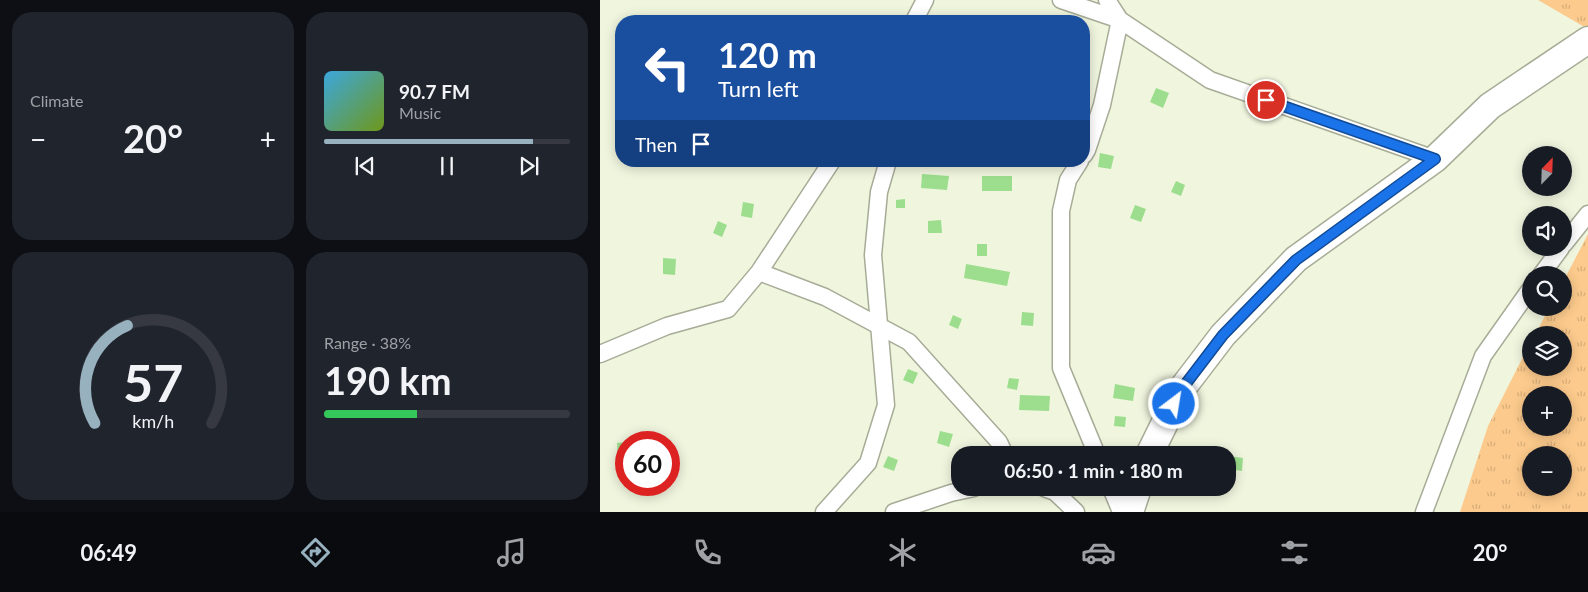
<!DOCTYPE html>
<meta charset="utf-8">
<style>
:root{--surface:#171b24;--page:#20242c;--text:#f1f3f6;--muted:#9ea1a6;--line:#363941;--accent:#97b1be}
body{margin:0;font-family:Lato,sans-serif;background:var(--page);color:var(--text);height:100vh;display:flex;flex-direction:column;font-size:19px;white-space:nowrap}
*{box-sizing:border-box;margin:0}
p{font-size:16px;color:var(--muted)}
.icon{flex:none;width:28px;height:28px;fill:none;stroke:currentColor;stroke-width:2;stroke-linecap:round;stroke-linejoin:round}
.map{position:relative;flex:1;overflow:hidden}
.details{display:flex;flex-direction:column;gap:12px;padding:12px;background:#0d0f14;width:600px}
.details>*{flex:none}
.top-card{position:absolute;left:15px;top:15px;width:475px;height:152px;border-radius:20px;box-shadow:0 2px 12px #0003;background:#1a4fa0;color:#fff;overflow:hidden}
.needle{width:32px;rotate:23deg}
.tools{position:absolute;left:922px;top:146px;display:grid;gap:10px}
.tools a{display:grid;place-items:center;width:50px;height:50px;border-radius:50%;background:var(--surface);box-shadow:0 2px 12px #0003;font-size:25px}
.speed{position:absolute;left:15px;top:431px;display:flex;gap:10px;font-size:25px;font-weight:700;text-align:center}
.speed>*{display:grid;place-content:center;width:65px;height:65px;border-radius:50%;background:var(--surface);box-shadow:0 2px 12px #0003;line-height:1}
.speed .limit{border:8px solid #d22;background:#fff;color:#111}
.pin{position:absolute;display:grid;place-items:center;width:42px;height:42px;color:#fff;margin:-21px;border:2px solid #fff;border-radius:50%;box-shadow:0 1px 5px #0007}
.me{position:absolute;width:55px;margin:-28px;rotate:31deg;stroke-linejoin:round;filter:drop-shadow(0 0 4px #0008)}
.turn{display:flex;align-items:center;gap:18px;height:105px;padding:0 20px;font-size:22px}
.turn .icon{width:65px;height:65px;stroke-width:2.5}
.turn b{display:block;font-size:35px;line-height:42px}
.then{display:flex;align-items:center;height:48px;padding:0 20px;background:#0003;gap:10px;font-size:19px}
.big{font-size:38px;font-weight:700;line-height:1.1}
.details .tile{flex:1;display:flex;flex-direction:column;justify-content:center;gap:8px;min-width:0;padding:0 18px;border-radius:20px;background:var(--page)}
.details .dial{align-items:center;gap:0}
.dial svg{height:130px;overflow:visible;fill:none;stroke:var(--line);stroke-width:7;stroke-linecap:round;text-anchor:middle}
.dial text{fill:var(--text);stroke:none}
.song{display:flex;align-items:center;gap:15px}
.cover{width:60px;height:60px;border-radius:8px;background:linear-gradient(135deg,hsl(200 70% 55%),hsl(80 70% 35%))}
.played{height:5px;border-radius:2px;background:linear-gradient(90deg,var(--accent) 85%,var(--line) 85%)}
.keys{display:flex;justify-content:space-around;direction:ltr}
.heat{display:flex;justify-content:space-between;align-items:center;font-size:28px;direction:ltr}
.charge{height:8px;border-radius:4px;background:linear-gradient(90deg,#34c759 38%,var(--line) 0)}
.details .tiles{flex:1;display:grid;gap:12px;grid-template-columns:repeat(2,1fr)}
.trip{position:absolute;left:351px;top:446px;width:285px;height:50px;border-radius:20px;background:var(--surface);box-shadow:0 2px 12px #0003;font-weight:700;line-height:50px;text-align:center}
.tab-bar{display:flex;height:80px;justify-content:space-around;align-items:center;background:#090b0e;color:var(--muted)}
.tab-bar .icon{width:35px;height:35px}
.tab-bar .selected{color:var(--accent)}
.tab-bar b{font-size:22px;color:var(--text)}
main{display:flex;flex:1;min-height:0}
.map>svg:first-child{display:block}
.grass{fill:url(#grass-tufts);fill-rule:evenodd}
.building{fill:#9cde8d}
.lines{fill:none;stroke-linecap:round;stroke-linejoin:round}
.street-casing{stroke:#a7ac97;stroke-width:19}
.primary-casing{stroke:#a7ac97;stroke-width:29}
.street{stroke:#fff;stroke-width:16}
.primary{stroke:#fff;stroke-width:26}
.route-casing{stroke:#114b97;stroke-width:12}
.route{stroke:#1a73e8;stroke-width:9}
</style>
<main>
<section class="details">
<div class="tiles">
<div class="tile"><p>Climate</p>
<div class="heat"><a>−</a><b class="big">20°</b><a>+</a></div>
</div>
<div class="tile">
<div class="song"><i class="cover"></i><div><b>90.7 FM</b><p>Music</p></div></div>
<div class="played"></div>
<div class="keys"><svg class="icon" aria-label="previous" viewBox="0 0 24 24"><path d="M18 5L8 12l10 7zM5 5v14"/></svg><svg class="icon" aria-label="pause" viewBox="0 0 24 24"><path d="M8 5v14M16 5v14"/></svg><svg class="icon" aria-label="next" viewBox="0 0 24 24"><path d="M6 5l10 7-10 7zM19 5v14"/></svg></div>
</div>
<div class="tile dial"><svg viewBox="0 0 100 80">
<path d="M14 69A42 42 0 1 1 86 69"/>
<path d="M14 69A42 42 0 0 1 34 9" stroke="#97b1be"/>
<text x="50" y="56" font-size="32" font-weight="700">57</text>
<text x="50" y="72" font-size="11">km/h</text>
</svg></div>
<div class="tile"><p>Range · 38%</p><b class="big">190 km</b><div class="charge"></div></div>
</div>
</section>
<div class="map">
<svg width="988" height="512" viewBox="0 0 988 512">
<defs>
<pattern id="grass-tufts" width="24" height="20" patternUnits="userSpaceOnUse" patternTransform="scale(1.25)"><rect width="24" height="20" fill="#fcca8c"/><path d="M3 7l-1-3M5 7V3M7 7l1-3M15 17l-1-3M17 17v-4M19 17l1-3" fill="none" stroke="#d7ad78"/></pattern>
</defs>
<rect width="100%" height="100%" fill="#f0f5de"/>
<!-- grass -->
<path class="grass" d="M 938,0 L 988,0 L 988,29 Z
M 988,234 L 988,512 L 860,512 L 888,426 L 931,341 L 931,368 L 964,368 L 964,335 L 935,335 L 949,308 L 964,308 L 964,280 ZM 931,395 L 964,395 L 964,428 L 931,428 ZM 931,455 L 964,455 L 964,488 L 931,488 Z"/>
<!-- building -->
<path class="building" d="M 556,88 L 569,93 L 563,108 L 550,102 Z
M 500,153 L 514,156 L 511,169 L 498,167 Z
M 322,174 L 349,176 L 347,190 L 321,188 Z
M 382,176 L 412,176 L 412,191 L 382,191 Z
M 576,181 L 585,185 L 581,196 L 571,192 Z
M 305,199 L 305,208 L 296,208 L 296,200 Z
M 143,202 L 154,204 L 152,218 L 141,216 Z
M 535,205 L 546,209 L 541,222 L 530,218 Z
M 341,220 L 342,233 L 328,233 L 328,221 Z
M 118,221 L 127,225 L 122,237 L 113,233 Z
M 377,244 L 387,244 L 387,256 L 377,256 Z
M 63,258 L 76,259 L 75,275 L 63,274 Z
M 366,264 L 410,272 L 407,286 L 364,278 Z
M 422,312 L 434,313 L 433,326 L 421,325 Z
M 353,315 L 362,319 L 358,329 L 349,325 Z
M 308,369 L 318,373 L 313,384 L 303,380 Z
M 409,378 L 419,379 L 417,390 L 407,388 Z
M 515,384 L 535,388 L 533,401 L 513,398 Z
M 420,395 L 450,396 L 449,411 L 419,410 Z
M 515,416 L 526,417 L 525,427 L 514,426 Z
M 340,431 L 353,434 L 349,447 L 337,443 Z
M 26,442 L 26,475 L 19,475 L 17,443 Z
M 288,456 L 298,460 L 294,471 L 283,467 Z
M 629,456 L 643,458 L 642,471 L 628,469 Z"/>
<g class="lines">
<defs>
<path id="street" d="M 461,0 L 520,20 L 610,80 L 835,159
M 314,21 L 325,0
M 484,155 L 487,150 L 502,105 L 520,20 L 507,0
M 480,161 L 468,180 L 461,211 L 461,368 L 497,455
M 964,244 L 988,214
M 159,272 L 225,297 L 309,342 L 399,442 L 405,455
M 941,275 L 961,248
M 0,354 L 67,326 L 128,309 L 159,272 L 232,161
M 444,488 L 455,492 L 476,512
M 511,488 L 521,512
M 224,512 L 268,463 L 286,405 L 273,255 L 279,192 L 288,161
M 294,512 L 351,493 L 374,488
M 824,512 L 883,356 L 931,288"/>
<path id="primary" d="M 549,455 L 581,390 L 623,335 L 696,259 L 835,159 L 890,106 L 988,40
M 530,512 L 538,488"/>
</defs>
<!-- street casing -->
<use href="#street" class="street-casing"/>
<!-- primary casing -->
<use href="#primary" class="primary-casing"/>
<!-- street -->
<use href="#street" class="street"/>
<!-- primary -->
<use href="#primary" class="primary"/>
</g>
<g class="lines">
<defs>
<path id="route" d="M 574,404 L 581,390 L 623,335 L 696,260 L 835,159 L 666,100"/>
</defs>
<!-- route casing -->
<use href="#route" class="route-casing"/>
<!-- route -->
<use href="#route" class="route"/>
</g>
</svg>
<div class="tools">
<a><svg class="needle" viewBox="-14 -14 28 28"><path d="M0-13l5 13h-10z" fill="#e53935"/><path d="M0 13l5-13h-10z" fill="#9ea1a6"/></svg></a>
<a><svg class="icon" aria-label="sound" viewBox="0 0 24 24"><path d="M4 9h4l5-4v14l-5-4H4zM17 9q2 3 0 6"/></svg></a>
<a><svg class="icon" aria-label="search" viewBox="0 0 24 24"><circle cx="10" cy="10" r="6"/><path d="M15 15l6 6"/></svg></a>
<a><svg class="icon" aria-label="layers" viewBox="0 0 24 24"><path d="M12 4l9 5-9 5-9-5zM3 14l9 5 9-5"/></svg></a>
<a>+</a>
<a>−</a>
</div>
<div class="speed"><div class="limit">60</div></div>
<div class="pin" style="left:666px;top:100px;background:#d93025"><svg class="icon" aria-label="arrive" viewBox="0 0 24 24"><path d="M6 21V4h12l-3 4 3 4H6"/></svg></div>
<svg class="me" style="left:574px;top:404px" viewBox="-20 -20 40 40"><circle r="17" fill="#1a73e8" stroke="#fff" stroke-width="3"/><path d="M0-11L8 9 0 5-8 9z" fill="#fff"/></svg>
<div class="trip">06:50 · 1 min · 180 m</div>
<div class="top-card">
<div class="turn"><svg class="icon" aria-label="left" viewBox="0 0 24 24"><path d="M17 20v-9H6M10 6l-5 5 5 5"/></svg><div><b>120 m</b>Turn left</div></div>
<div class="then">Then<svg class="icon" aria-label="arrive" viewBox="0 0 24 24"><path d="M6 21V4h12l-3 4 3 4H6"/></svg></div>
</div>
</div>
</main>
<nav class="tab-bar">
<b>06:49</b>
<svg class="icon selected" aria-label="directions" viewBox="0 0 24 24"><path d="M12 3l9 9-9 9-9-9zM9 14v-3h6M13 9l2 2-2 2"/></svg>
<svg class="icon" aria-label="music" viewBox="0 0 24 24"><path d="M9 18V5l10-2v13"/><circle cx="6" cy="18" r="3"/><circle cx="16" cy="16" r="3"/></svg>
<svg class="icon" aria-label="phone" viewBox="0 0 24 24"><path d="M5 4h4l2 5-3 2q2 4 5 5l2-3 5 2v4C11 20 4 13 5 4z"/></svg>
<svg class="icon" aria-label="climate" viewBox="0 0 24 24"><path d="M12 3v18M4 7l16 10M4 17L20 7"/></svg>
<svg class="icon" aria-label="car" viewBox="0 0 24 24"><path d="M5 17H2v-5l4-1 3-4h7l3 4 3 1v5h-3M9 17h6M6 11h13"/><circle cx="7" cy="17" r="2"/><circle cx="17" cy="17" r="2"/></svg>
<svg class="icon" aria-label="filters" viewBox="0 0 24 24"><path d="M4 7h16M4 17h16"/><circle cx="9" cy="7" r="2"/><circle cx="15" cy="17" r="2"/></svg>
<b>20°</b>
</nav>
